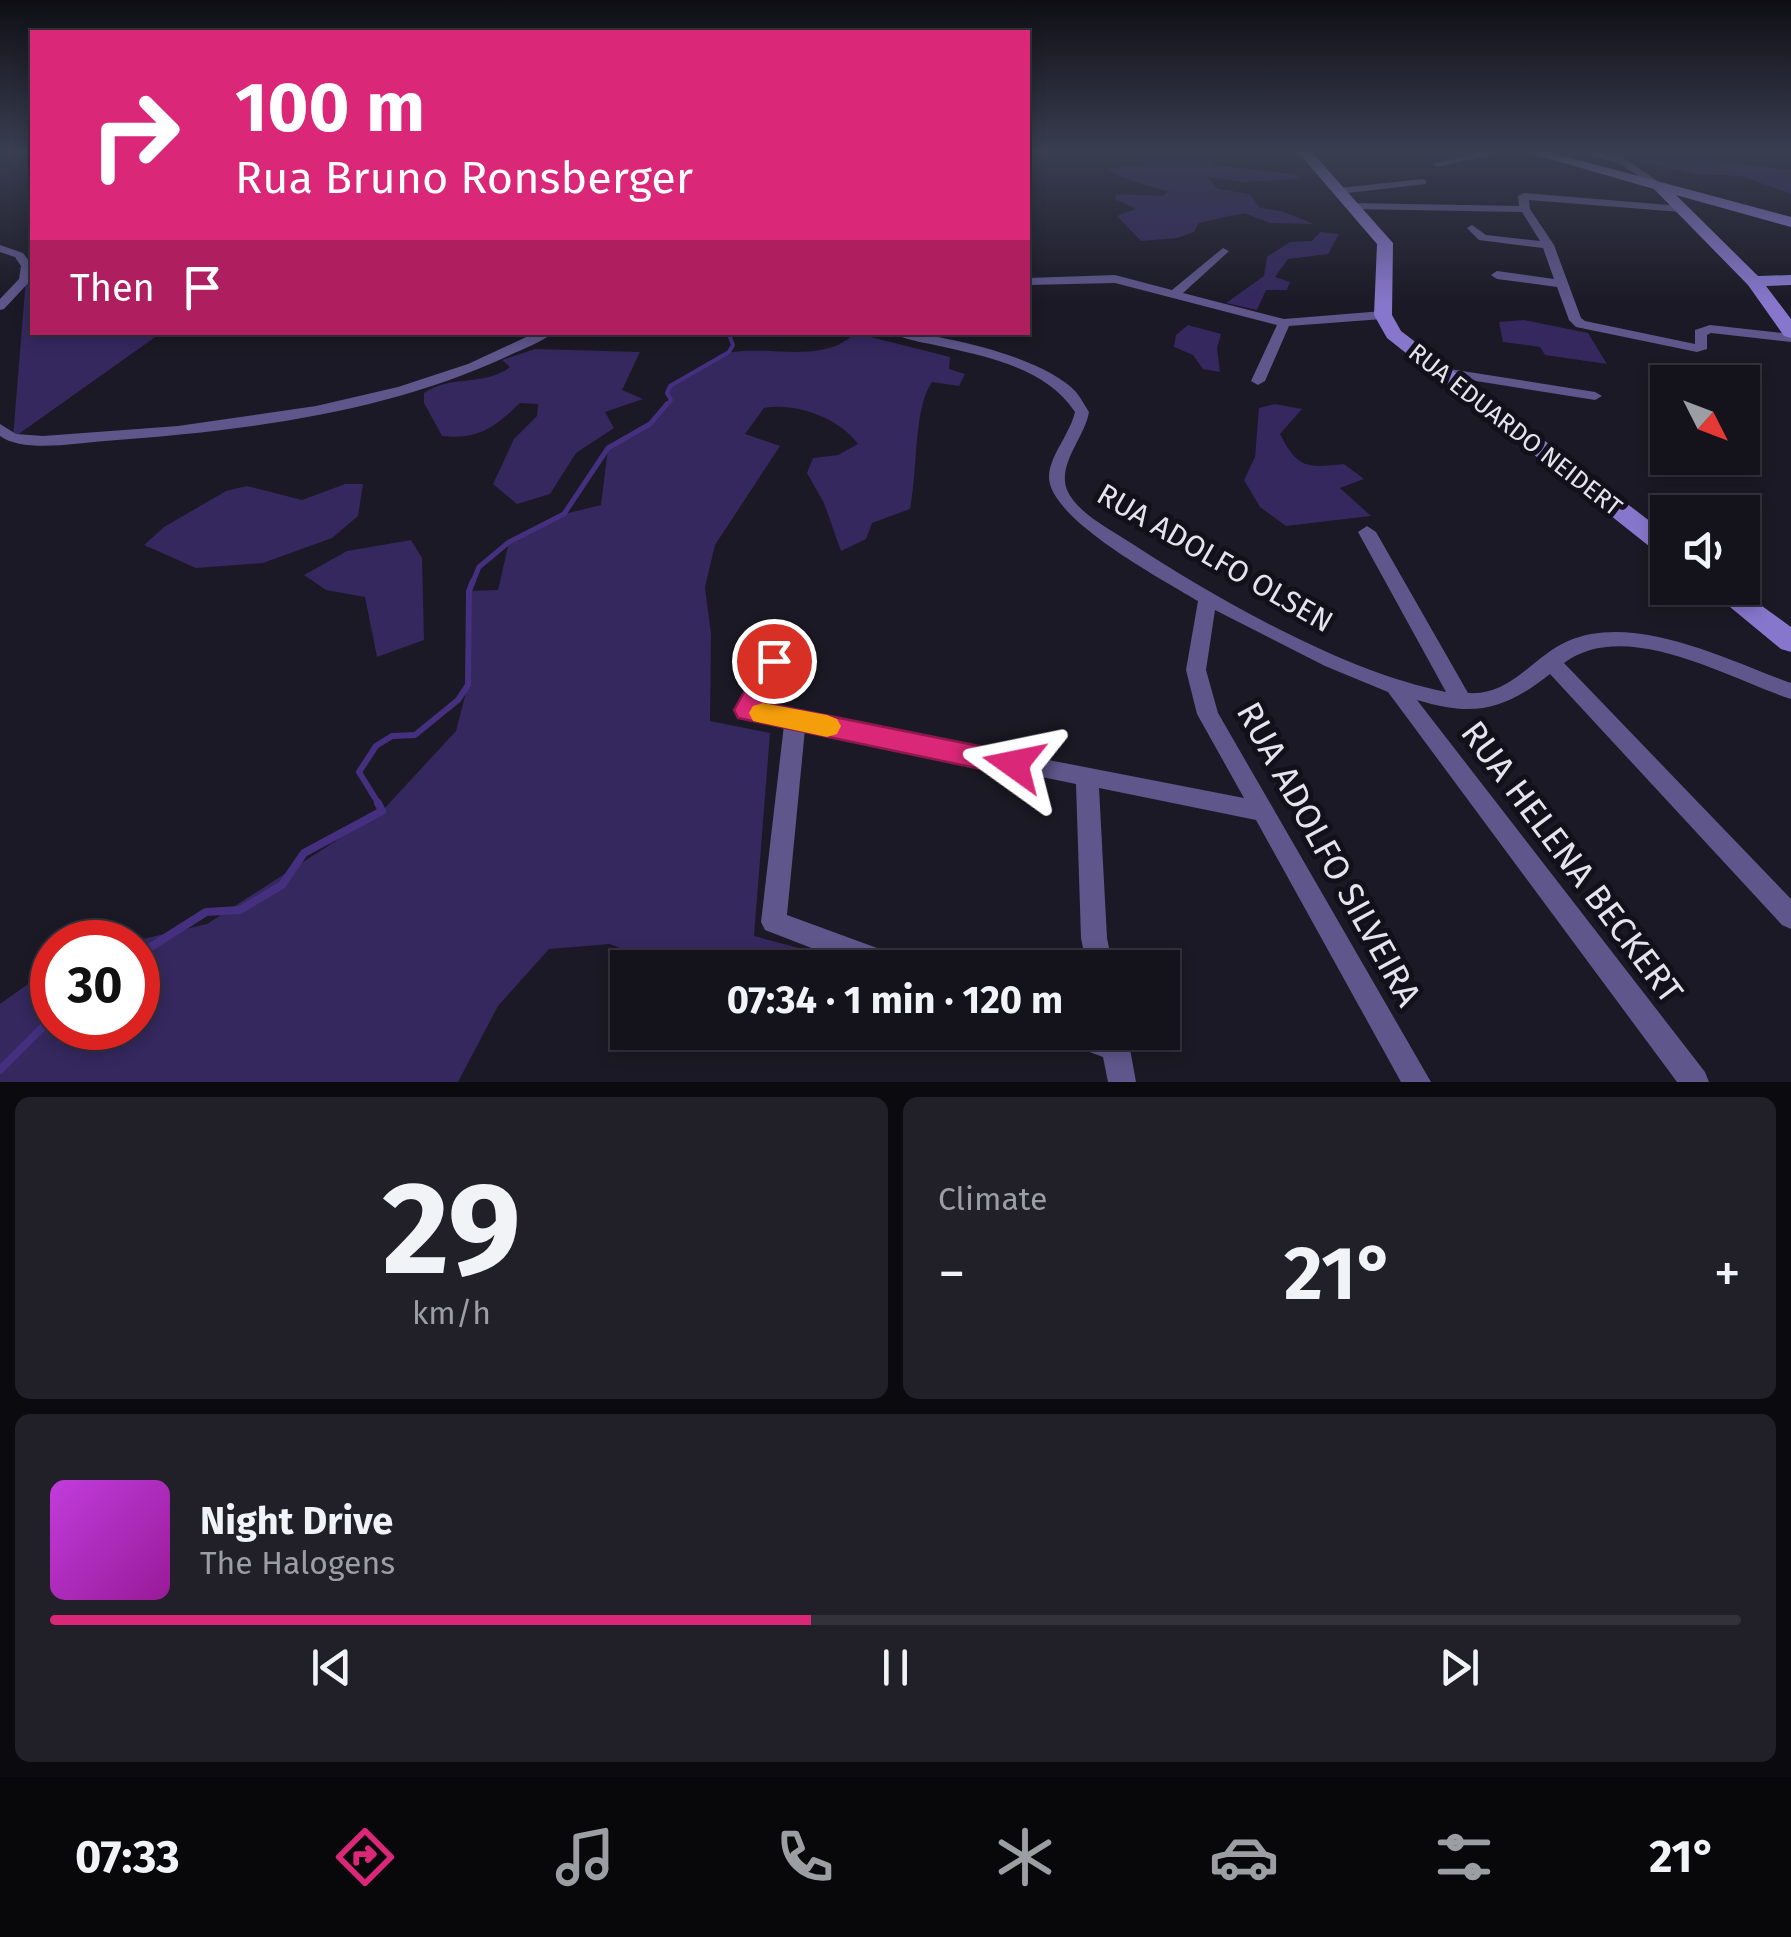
<!DOCTYPE html>
<meta charset="utf-8">
<style>
:root{--surface:#14131c;--page:#212029;--text:#f1f3f6;--muted:#9d9ea3;--line:#33323b;--accent:#db2777}
body{margin:0;font-family:"Fira Sans",sans-serif;background:var(--page);color:var(--text);height:100vh;display:flex;flex-direction:column;font-size:38px;white-space:nowrap}
*{box-sizing:border-box;margin:0}
p{font-size:32px;color:var(--muted)}
.icon{flex:none;width:55px;height:55px;fill:none;stroke:currentColor;stroke-width:2;stroke-linecap:round;stroke-linejoin:round}
.map{position:relative;height:1082px;overflow:hidden}
.sheet{display:flex;flex-direction:column;gap:15px;padding:15px;background:#0b0a0f;flex:1}
.sheet>*{flex:none}
.banner{position:absolute;left:30px;top:30px;width:1000px;height:305px;border-radius:0px;box-shadow:0 5px 15px #0003,0 0 0 2px var(--line);background:#db2777;color:#fff;overflow:hidden}
.needle{width:65px;rotate:132deg}
.buttons{position:absolute;left:1650px;top:365px;display:grid;gap:20px}
.buttons a{display:grid;place-items:center;width:110px;height:110px;border-radius:0px;background:var(--surface);box-shadow:0 5px 15px #0003,0 0 0 2px var(--line);font-size:50px}
.speed{position:absolute;left:30px;top:920px;display:flex;gap:20px;font-size:50px;font-weight:700;text-align:center}
.speed>*{display:grid;place-content:center;width:130px;height:130px;border-radius:50%;background:var(--surface);box-shadow:0 5px 15px #0003,0 0 0 2px var(--line);line-height:1}
.speed .limit{border:15px solid #d22;background:#fff;color:#111}
.pin{position:absolute;display:grid;place-items:center;width:85px;height:85px;color:#fff;margin:-42px;border:5px solid #fff;border-radius:50%;box-shadow:0 2px 10px #0007}
.me{position:absolute;width:110px;margin:-55px;rotate:282deg;stroke-linejoin:round;filter:drop-shadow(0 0 8px #0008)}
.turn{display:flex;align-items:center;gap:35px;height:210px;padding:0 40px;font-size:45px}
.turn .icon{width:130px;height:130px;stroke-width:2.5}
.turn b{display:block;font-size:70px;line-height:85px}
.then{display:flex;align-items:center;height:95px;padding:0 40px;background:#0003;gap:20px;font-size:38px}
.big{font-size:75px;font-weight:700;line-height:1.1}
.sheet .tile{flex:1;display:flex;flex-direction:column;justify-content:center;gap:15px;min-width:0;padding:0 35px;border-radius:15px;background:var(--page)}
.sheet .dial{align-items:center;gap:0}
.dial b{font-size:130px;line-height:1}
.song{display:flex;align-items:center;gap:30px}
.cover{width:120px;height:120px;border-radius:15px;background:linear-gradient(135deg,hsl(290 70% 55%),hsl(300 70% 35%))}
.played{height:10px;border-radius:5px;background:linear-gradient(90deg,var(--accent) 45%,var(--line) 45%)}
.keys{display:flex;justify-content:space-around;direction:ltr}
.heat{display:flex;justify-content:space-between;align-items:center;font-size:55px;direction:ltr}
.sheet .tiles{flex:1;display:grid;gap:15px;grid-template-columns:1fr 1fr}
.tile:last-child{grid-column:span 2}
.trip{position:absolute;left:610px;top:950px;width:570px;height:100px;border-radius:0px;background:var(--surface);box-shadow:0 5px 15px #0003,0 0 0 2px var(--line);font-weight:700;line-height:100px;text-align:center}
.tabs{display:flex;height:160px;justify-content:space-around;align-items:center;background:#08080b;color:var(--muted)}
.tabs .icon{width:70px;height:70px}
.tabs .on{color:var(--accent)}
.tabs b{font-size:45px;color:var(--text)}
.map>svg:first-child{display:block}
.green{fill:#34285e}
.lines{fill:none;stroke-linecap:round;stroke-linejoin:round}
.stream-far3{stroke:#44307f;stroke-width:4}
.stream-far2{stroke:#44307f;stroke-width:5}
.stream-far1{stroke:#44307f;stroke-width:6}
.stream{stroke:#44307f;stroke-width:8}
.street{fill:#5f568b;fill-rule:evenodd}
.secondary{fill:#8777cc;fill-rule:evenodd}
.route{fill:#db2777;stroke:#8e194d;stroke-width:2.5}
.slow{fill:#f59e0b}
.labels{text-anchor:middle;dominant-baseline:central;stroke-width:10;stroke-linejoin:round;paint-order:stroke}
.far-street-label{font-size:25px;fill:#e5e4ec;stroke:#12101b}
.street-label{font-size:30px;fill:#e5e4ec;stroke:#12101b}
.near-street-label{font-size:35px;fill:#e5e4ec;stroke:#12101b}
</style>
<div class="map">
<svg width="1791" height="1082" viewBox="0 0 1791 1082">
<rect width="100%" height="100%" fill="#1b1925"/>
<!-- green -->
<path class="green" d="M 1158,151 L 1256,151 L 1255,156 L 1215,152 L 1211,157 L 1214,165 L 1295,174 L 1300,179 L 1244,182 L 1208,177 L 1218,189 L 1250,194 L 1260,208 L 1281,211 L 1314,224 L 1270,223 L 1244,213 L 1199,223 L 1194,232 L 1177,238 L 1141,241 L 1117,216 L 1136,209 L 1115,199 L 1116,194 L 1163,196 L 1169,191 C 1145,186 1127,180 1106,169 L 1149,164 L 1140,161 Z
M 1613,151 L 1692,151 L 1705,160 L 1791,170 L 1791,194 L 1742,176 L 1695,174 L 1622,158 Z
M 1320,232 L 1339,234 L 1328,254 L 1288,259 L 1275,277 L 1290,282 L 1287,290 L 1266,290 L 1257,310 L 1226,303 L 1264,276 L 1267,257 L 1290,242 L 1312,241 Z
M 32,259 L 32,332 L 161,333 L 13,438 L 27,266 Z
M 1524,320 L 1588,333 L 1607,364 L 1545,355 L 1540,347 L 1503,342 L 1499,322 Z
M 1188,325 L 1221,334 L 1217,348 L 1220,372 L 1203,369 L 1193,355 L 1174,347 L 1176,335 Z
M 855,333 L 950,357 L 949,369 L 965,374 L 959,386 L 932,382 C 913,410 918,470 910,509 L 872,523 L 866,539 L 841,551 L 824,503 L 807,473 L 813,458 L 838,455 L 858,444 C 839,418 796,402 764,408 L 745,434 L 780,446 L 715,545 L 705,587 L 711,634 L 710,721 L 770,733 L 754,936 L 799,948 L 790,967 L 667,967 L 610,944 L 549,949 L 498,1006 L 458,1082 L 0,1082 L 0,1004 L 52,967 L 52,1028 L 138,1028 L 138,942 L 130,942 L 207,924 L 382,811 L 456,731 L 468,685 L 469,591 L 498,590 L 509,542 L 564,514 L 601,505 L 608,448 L 649,424 L 671,401 L 667,393 L 670,386 C 686,378 717,355 733,352 C 771,346 825,364 855,333 Z
M 535,349 L 640,352 L 622,390 L 643,399 L 605,412 L 614,428 L 576,453 L 550,494 L 517,504 L 493,484 L 514,439 L 537,416 L 538,404 L 520,403 C 494,428 478,440 442,436 L 424,403 L 424,393 C 452,374 484,387 510,367 L 502,360 Z
M 1275,404 L 1302,409 L 1280,434 C 1298,469 1307,468 1344,464 L 1364,479 L 1340,488 L 1371,516 L 1286,526 L 1260,507 L 1244,480 L 1255,457 L 1259,408 Z
M 345,484 L 363,484 L 358,516 L 332,538 L 263,563 L 196,568 L 144,545 L 164,527 L 226,491 L 247,486 L 302,500 Z
M 411,540 L 422,558 L 424,640 L 377,657 L 365,597 L 326,590 L 304,575 L 347,551 Z"/>
<g class="lines">
<!-- stream-far3 -->
<path class="stream-far3" d="M 665,407 L 671,400 L 667,393 L 670,386 L 729,352 L 733,345 L 728,332"/>
<!-- stream-far2 -->
<path class="stream-far2" d="M 472,584 L 479,567 L 509,542 L 564,514 L 608,448 L 650,424 L 667,404"/>
<!-- stream-far1 -->
<path class="stream-far1" d="M 380,806 L 359,772 L 376,746 L 392,736 L 415,735 L 458,700 L 468,685 L 469,591 L 473,581"/>
<!-- stream -->
<path class="stream" d="M 138,955 L 206,912 L 240,910 L 282,885 L 304,853 L 382,811 L 378,803
M 0,1070 L 52,1018"/>
<!-- street -->
<path class="street" d="M 1488,151 L 1509,151 L 1437,167 L 1432,164 Z
M 1579,151 L 1594,151 L 1609,157 L 1603,151 L 1614,151 L 1662,184 L 1653,186 L 1622,165 Z
M 1422,179 L 1426,180 L 1426,184 L 1339,194 L 1334,191 L 1339,188 Z
M 1523,193 L 1681,206 L 1686,209 L 1681,212 L 1529,200 L 1530,209 L 1554,245 L 1581,318 L 1585,321 L 1695,344 L 1695,330 L 1710,325 L 1791,334 L 1791,342 L 1711,333 L 1707,335 L 1707,349 L 1697,352 L 1576,327 L 1569,320 L 1557,287 L 1497,279 L 1491,275 L 1497,271 L 1554,279 L 1543,248 L 1479,240 L 1467,228 L 1472,225 L 1486,235 L 1540,241 L 1522,212 L 1353,209 L 1348,206 L 1353,203 L 1519,206 L 1518,196 Z
M 0,245 L 23,253 L 32,265 L 31,280 L 4,309 L 0,310 L 0,299 L 19,279 L 21,266 L 15,257 L 0,252 Z
M 1223,248 L 1229,251 L 1227,253 L 1183,293 L 1284,319 L 1383,311 L 1389,315 L 1383,319 L 1289,326 L 1265,381 L 1258,385 L 1251,381 L 1277,325 L 1115,283 L 1028,285 L 1028,278 L 1115,275 L 1172,290 Z
M 537,332 L 555,332 C 541,342 523,349 508,356 C 384,414 240,431 105,441 C 77,443 23,453 0,436 L 0,424 L 16,434 L 43,436 L 178,426 L 316,406 L 398,387 L 468,364 Z
M 890,332 C 937,332 1044,357 1076,392 C 1081,398 1085,406 1089,412 C 1085,437 1057,464 1067,490 C 1077,513 1111,530 1131,543 C 1217,599 1346,673 1446,692 L 1358,532 L 1367,526 L 1376,532 L 1468,693 C 1511,696 1532,657 1568,641 C 1635,612 1727,660 1791,683 L 1791,699 C 1727,678 1626,617 1564,663 L 1791,899 L 1791,929 L 1782,925 L 1550,674 C 1503,711 1474,717 1417,700 L 1705,1072 L 1709,1082 L 1677,1082 L 1388,692 L 1325,666 L 1215,610 L 1206,670 L 1218,713 L 1431,1082 L 1401,1082 L 1256,820 L 1099,788 L 1107,938 L 1113,968 L 1087,968 L 1081,938 L 1076,784 L 805,729 L 787,915 L 907,959 L 911,968 L 863,968 L 765,930 L 761,922 L 784,725 L 741,716 L 737,710 L 781,632 L 795,632 L 798,637 L 761,704 L 1244,798 L 1197,714 L 1186,670 L 1198,601 C 1163,580 1047,518 1049,476 C 1050,455 1070,434 1075,412 C 1046,367 984,356 935,345 C 920,342 903,339 890,332 Z
M 1437,367 L 1595,392 L 1602,396 L 1595,400 L 1432,374 L 1432,368 Z
M 1059,1032 L 1127,1032 L 1136,1082 L 1108,1082 L 1103,1057 L 1063,1042 Z"/>
<!-- secondary -->
<path class="secondary" d="M 1297,151 L 1311,151 L 1393,243 L 1392,315 L 1401,331 L 1668,535 L 1668,556 L 1659,554 L 1387,338 L 1374,315 L 1377,244 Z
M 1522,151 L 1545,151 L 1791,217 L 1791,227 L 1676,195 L 1758,276 L 1791,275 L 1791,285 L 1766,286 L 1791,319 L 1791,338 L 1784,336 L 1748,285 L 1654,189 Z
M 1707,588 L 1737,588 L 1791,627 L 1791,652 L 1781,649 Z"/>
</g>
<!-- sky -->
<linearGradient id="sky" x2="0" y2="1"><stop stop-color="#0f0e14"/><stop offset="0.5" stop-color="#393e51"/><stop offset="1" stop-color="#393e51" stop-opacity="0"/></linearGradient>
<rect width="1791" height="303" fill="url(#sky)"/>
<!-- route -->
<path class="route" d="M 774,652 L 783,654 L 787,661 L 765,703 L 1014,753 L 1024,756 L 1028,764 L 1024,773 L 1014,776 L 738,718 L 734,710 L 738,703 L 765,654 Z"/>
<!-- slow -->
<path class="slow" d="M 763,703 L 827,715 L 837,719 L 841,726 L 837,734 L 827,737 L 753,721 L 749,713 L 753,706 Z"/>
<g class="labels">
<!-- far-street labels -->
<g class="far-street-label">
<text transform="translate(1515 430) rotate(38)">RUA EDUARDO NEIDERT</text>
</g>
<!-- street labels -->
<g class="street-label">
<text transform="translate(1215 558) rotate(30)">RUA ADOLFO OLSEN</text>
</g>
<!-- near-street labels -->
<g class="near-street-label">
<text transform="translate(1329 854) rotate(61)">RUA ADOLFO SILVEIRA</text>
<text transform="translate(1572 862) rotate(53)">RUA HELENA BECKERT</text>
</g>
</g>
</svg>
<div class="buttons">
<a><svg class="needle" viewBox="-14 -14 28 28"><path d="M0-13l5 13h-10z" fill="#e53935"/><path d="M0 13l5-13h-10z" fill="#9d9ea3"/></svg></a>
<a><svg class="icon" aria-label="sound" viewBox="0 0 24 24"><path d="M4 9h4l5-4v14l-5-4H4zM17 9q2 3 0 6"/></svg></a>
</div>
<div class="speed"><div class="limit">30</div></div>
<div class="pin" style="left:774px;top:661px;background:#d93025"><svg class="icon" aria-label="arrive" viewBox="0 0 24 24"><path d="M6 21V4h12l-3 4 3 4H6"/></svg></div>
<svg class="me" style="left:1014px;top:764px" viewBox="-20 -20 40 40"><path d="M0-17L14 15 0 8-14 15z" fill="#db2777" stroke="#fff" stroke-width="4"/></svg>
<div class="trip">07:34 · 1 min · 120 m</div>
<div class="banner">
<div class="turn"><svg class="icon" aria-label="right" viewBox="0 0 24 24"><path d="M7 20v-9h11M14 6l5 5-5 5"/></svg><div><b>100 m</b>Rua Bruno Ronsberger</div></div>
<div class="then">Then<svg class="icon" aria-label="arrive" viewBox="0 0 24 24"><path d="M6 21V4h12l-3 4 3 4H6"/></svg></div>
</div>
</div>
<section class="sheet">
<div class="tiles">
<div class="tile dial"><b>29</b><p>km/h</p></div>
<div class="tile"><p>Climate</p>
<div class="heat"><a>−</a><b class="big">21°</b><a>+</a></div>
</div>
<div class="tile">
<div class="song"><i class="cover"></i><div><b>Night Drive</b><p>The Halogens</p></div></div>
<div class="played"></div>
<div class="keys"><svg class="icon" aria-label="previous" viewBox="0 0 24 24"><path d="M18 5L8 12l10 7zM5 5v14"/></svg><svg class="icon" aria-label="pause" viewBox="0 0 24 24"><path d="M8 5v14M16 5v14"/></svg><svg class="icon" aria-label="next" viewBox="0 0 24 24"><path d="M6 5l10 7-10 7zM19 5v14"/></svg></div>
</div>
</div>
</section>
<nav class="tabs">
<b>07:33</b>
<svg class="icon on" aria-label="directions" viewBox="0 0 24 24"><path d="M12 3l9 9-9 9-9-9zM9 14v-3h6M13 9l2 2-2 2"/></svg>
<svg class="icon" aria-label="music" viewBox="0 0 24 24"><path d="M9 18V5l10-2v13"/><circle cx="6" cy="18" r="3"/><circle cx="16" cy="16" r="3"/></svg>
<svg class="icon" aria-label="phone" viewBox="0 0 24 24"><path d="M5 4h4l2 5-3 2q2 4 5 5l2-3 5 2v4C11 20 4 13 5 4z"/></svg>
<svg class="icon" aria-label="climate" viewBox="0 0 24 24"><path d="M12 3v18M4 7l16 10M4 17L20 7"/></svg>
<svg class="icon" aria-label="car" viewBox="0 0 24 24"><path d="M5 17H2v-5l4-1 3-4h7l3 4 3 1v5h-3M9 17h6M6 11h13"/><circle cx="7" cy="17" r="2"/><circle cx="17" cy="17" r="2"/></svg>
<svg class="icon" aria-label="filters" viewBox="0 0 24 24"><path d="M4 7h16M4 17h16"/><circle cx="9" cy="7" r="2"/><circle cx="15" cy="17" r="2"/></svg>
<b>21°</b>
</nav>
